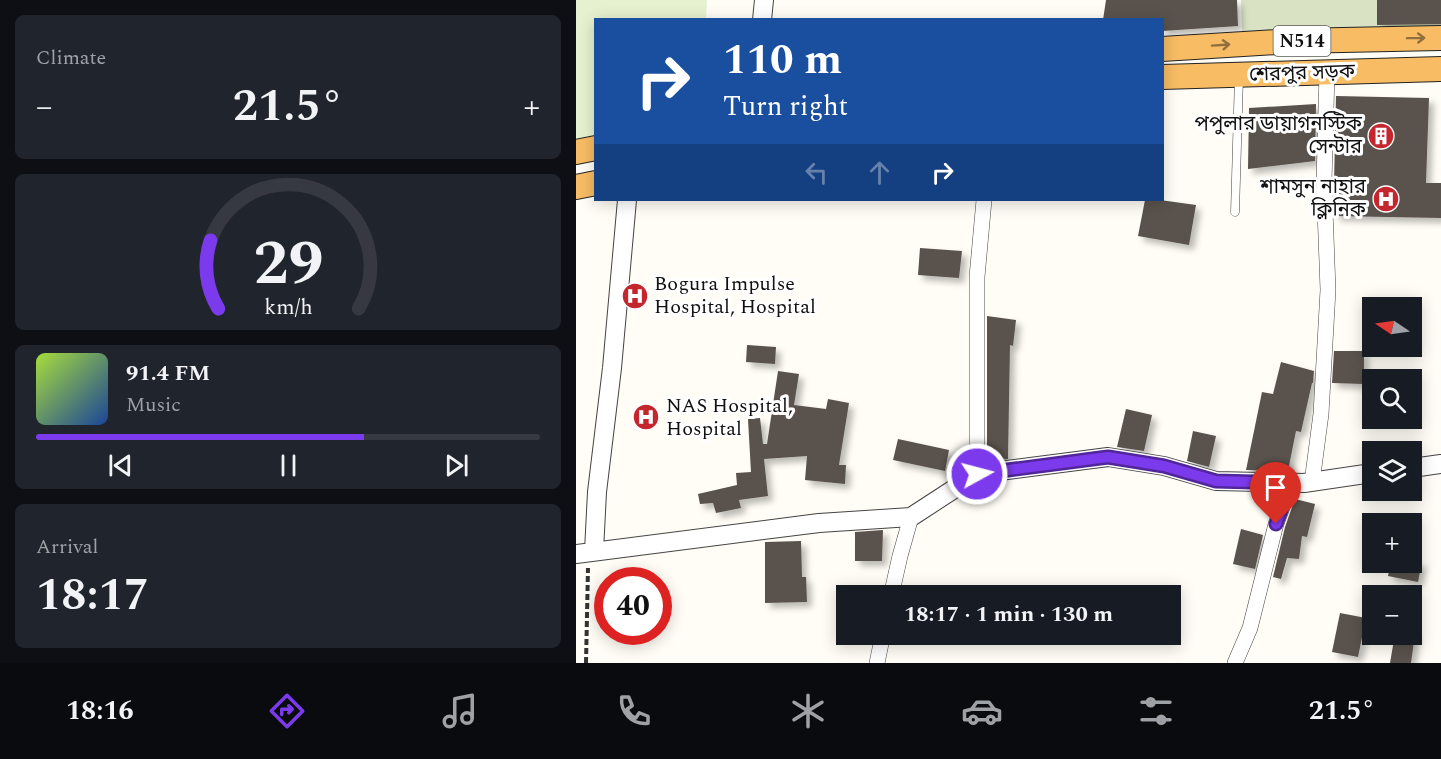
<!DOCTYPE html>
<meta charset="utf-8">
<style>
:root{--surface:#171b24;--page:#20242c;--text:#f1f3f6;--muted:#9ea1a6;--line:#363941;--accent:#7c3aed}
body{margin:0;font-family:Spectral,"Noto Sans Bengali",serif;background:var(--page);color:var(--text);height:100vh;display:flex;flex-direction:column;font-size:22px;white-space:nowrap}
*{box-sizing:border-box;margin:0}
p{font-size:20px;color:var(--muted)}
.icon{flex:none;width:33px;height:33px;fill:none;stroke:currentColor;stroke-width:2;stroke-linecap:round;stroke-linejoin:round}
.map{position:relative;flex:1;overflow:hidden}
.panel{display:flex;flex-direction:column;gap:15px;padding:15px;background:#0d0f14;width:576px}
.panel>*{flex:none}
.banner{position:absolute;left:18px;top:18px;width:570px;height:183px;border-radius:0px;box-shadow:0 3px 15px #0003;background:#1a4fa0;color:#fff;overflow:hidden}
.needle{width:39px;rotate:283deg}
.controls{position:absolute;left:786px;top:297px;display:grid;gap:12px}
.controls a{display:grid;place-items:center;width:60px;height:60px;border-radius:0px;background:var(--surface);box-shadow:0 3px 15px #0003;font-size:30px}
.speed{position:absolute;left:18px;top:567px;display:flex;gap:12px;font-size:30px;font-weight:700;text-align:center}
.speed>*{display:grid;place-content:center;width:78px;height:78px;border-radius:50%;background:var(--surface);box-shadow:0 3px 15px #0003;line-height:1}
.speed .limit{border:9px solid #d22;background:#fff;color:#111}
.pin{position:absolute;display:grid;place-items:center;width:51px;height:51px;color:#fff;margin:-62px -26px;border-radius:50% 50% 50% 0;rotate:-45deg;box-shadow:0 0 6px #0007}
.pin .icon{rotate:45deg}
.me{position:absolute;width:66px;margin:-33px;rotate:83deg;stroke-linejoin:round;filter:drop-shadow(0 0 4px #0008)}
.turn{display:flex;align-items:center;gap:21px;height:126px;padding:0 30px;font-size:27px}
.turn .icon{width:78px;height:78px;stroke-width:2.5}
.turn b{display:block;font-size:42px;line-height:51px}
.lanes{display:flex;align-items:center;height:57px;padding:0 30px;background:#0003;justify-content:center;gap:30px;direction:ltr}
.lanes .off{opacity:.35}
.big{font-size:45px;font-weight:700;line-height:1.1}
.panel .card{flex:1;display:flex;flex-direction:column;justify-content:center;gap:9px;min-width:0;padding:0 21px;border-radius:9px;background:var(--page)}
.panel .dial{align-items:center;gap:0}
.dial svg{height:156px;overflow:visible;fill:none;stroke:var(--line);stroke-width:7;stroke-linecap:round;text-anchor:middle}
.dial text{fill:var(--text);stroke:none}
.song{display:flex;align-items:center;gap:18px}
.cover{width:72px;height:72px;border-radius:9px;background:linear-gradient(135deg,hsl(80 70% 55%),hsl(220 70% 35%))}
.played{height:6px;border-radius:3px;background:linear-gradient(90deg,var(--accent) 65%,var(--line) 65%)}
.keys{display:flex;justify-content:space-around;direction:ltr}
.heat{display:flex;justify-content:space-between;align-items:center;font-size:33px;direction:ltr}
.trip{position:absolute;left:260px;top:585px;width:345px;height:60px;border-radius:0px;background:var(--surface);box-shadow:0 3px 15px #0003;font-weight:700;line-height:60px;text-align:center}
.menu{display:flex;height:96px;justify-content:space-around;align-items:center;background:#090b0e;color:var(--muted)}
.menu .icon{width:42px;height:42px}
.menu .current{color:var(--accent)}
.menu b{font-size:27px;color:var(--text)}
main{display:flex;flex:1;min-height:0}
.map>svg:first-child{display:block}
.cemetery{fill:#d9e3c4}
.pitch{fill:#e6f2cf}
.building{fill:#5a524d;filter:url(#shadow)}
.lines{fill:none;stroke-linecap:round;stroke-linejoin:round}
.service-casing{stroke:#444;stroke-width:9}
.minor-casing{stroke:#444;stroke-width:16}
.tertiary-casing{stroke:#444;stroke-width:20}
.trunk-casing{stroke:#222;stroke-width:26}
.path{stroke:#333;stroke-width:4;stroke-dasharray:6 3;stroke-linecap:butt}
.service{stroke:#fff;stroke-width:8}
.minor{stroke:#fff;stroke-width:15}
.tertiary{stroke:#fff;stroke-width:18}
.trunk{stroke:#f7bc64;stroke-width:24}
.oneway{stroke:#906f3f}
.route-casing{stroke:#51269a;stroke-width:15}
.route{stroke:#7c3aed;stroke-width:10}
.labels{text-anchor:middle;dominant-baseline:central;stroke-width:6;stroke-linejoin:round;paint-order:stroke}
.shield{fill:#fff;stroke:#585858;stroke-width:1.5}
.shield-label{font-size:18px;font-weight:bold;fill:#111}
.street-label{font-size:20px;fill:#111;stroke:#fff}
.poi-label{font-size:20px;fill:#111;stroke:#fff;text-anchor:end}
</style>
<main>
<section class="panel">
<div class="card"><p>Climate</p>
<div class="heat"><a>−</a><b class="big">21.5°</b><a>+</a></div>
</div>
<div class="card dial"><svg viewBox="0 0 100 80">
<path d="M14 69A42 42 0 1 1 86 69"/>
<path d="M14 69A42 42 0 0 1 10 34" stroke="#7c3aed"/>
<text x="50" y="56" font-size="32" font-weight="700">29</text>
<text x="50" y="72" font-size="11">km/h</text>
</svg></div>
<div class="card">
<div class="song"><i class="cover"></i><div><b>91.4 FM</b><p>Music</p></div></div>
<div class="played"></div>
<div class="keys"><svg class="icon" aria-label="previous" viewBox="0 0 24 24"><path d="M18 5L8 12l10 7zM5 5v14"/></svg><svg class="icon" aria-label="pause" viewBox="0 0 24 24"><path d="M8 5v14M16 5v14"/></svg><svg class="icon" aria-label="next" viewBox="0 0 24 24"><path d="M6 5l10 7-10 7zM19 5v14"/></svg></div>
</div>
<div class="card"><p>Arrival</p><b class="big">18:17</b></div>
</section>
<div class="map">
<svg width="865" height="663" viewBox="0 0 865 663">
<defs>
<filter id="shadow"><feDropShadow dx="5" dy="5" stdDeviation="3" flood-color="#0004"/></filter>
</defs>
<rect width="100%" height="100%" fill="#fffdf5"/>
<!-- cemetery -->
<path class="cemetery" d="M 665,0 L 865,0 L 865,26 L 666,33 Z"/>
<!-- pitch -->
<path class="pitch" d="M 0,0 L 131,0 L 130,19 L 20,20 L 19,136 L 0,140 Z"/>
<!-- building -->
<path class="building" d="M 530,0 L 661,0 L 662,26 L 586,31 L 586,20 L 527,20 Z
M 801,0 L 865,0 L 865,24 L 801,25 Z
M 760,96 L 853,98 L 850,183 L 865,183 L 865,218 L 759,216 L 758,182 Z
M 740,104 L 739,161 L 672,169 L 673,108 Z
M 569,200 L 584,200 L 620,205 L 613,245 L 562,236 Z
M 344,248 L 386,251 L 383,278 L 342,275 Z
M 411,316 L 440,320 L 437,346 L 434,345 L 432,459 L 421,460 L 411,460 Z
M 171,345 L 200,347 L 199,364 L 170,362 Z
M 758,351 L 788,351 L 788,384 L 756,383 Z
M 705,362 L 738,371 L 737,383 L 736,383 L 725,432 L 720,431 L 712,471 L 670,470 L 686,392 L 697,394 Z
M 202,371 L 223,374 L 218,405 L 250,409 L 252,399 L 273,403 L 263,465 L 270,465 L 269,484 L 229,480 L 231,456 L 188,459 L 192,496 L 163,500 L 165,508 L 140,513 L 137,503 L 124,504 L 122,494 L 161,485 L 160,473 L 175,472 L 172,419 L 184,418 L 187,444 L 191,444 Z
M 550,409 L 576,415 L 568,451 L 541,447 Z
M 617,431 L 640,436 L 633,467 L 611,461 Z
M 322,439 L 373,450 L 369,471 L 317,460 Z
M 719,499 L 739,504 L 731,537 L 726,536 L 723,559 L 711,558 L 705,579 L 697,577 L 709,527 Z
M 665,529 L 687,535 L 679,569 L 657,564 Z
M 307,530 L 306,561 L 279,561 L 279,532 Z
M 225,541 L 226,577 L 230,577 L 231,602 L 189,603 L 189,542 Z
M 815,562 L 846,562 L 842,582 L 812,576 Z
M 764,613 L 790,618 L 782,657 L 756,652 Z
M 819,634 L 839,634 L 835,663 L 814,663 Z"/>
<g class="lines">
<defs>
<path id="service" d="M 659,212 L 663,77"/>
<path id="minor" d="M 401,474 L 401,277 L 408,200
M 736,482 L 745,414 L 752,290 L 748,182 L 751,73
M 315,596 L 324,556 L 335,517
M 301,663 L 307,634
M 659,663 L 674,628 L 700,524 L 715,483"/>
<path id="tertiary" d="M 186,20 L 188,0
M 836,468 L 865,464
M 18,551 L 21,492 L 36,368 L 51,200
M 0,554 L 243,523 L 335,517 L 401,474 L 532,457 L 588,466 L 640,481 L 728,483 L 796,473"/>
<path id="trunk" d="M 586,49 L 717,41 L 865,38
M 586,77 L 865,69
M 0,152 L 20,148
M 0,187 L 20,183"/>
</defs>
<!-- service casing -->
<use href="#service" class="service-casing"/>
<!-- minor casing -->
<use href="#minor" class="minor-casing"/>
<!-- tertiary casing -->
<use href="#tertiary" class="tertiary-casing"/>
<!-- trunk casing -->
<use href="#trunk" class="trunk-casing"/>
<!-- path -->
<path class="path" d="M 10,663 L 12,568"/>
<!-- service -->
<use href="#service" class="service"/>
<!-- minor -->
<use href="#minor" class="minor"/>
<!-- tertiary -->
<use href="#tertiary" class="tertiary"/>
<!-- trunk -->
<use href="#trunk" class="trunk"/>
</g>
<!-- one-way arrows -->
<defs><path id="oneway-shaft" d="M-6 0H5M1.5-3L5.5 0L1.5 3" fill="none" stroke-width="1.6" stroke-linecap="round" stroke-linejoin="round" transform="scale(1.5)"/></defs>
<g class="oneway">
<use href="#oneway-shaft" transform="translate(840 38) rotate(-1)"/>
<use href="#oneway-shaft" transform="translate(645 45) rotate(-4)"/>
</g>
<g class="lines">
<defs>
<path id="route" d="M 401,474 L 532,457 L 588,466 L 640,481 L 715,483 L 700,524"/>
</defs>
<!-- route casing -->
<use href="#route" class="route-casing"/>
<!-- route -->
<use href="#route" class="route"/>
</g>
<!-- icons -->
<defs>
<symbol id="building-disc" viewBox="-11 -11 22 22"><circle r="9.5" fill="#c4262e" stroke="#fff"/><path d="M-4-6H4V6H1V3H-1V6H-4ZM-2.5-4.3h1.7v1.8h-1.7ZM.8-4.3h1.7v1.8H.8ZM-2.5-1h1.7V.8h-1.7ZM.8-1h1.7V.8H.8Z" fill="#fff"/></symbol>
<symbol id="hospital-disc" viewBox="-11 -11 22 22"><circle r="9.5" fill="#c4262e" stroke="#fff"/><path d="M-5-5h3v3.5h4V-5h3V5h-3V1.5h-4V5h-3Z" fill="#fff"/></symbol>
</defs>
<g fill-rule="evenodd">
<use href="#building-disc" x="790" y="121" width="30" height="30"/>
<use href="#hospital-disc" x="795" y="184" width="30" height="30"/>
<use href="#hospital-disc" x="44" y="281" width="30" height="30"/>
<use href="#hospital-disc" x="55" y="402" width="30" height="30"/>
</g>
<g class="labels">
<!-- shield labels -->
<rect class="shield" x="697.5" y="26" width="57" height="30" rx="4.5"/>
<g class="shield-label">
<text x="726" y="41">N514</text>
</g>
<!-- street labels -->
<g class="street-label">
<text transform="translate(726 73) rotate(-2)">শেরপুর সড়ক</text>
</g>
<!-- poi labels -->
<g class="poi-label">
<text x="786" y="124">পপুলার ডায়াগনস্টিক<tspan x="786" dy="23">সেন্টার</tspan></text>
<text x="790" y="187">শামসুন নাহার<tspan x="790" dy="23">ক্লিনিক</tspan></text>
<text x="78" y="284" text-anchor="start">Bogura Impulse<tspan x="78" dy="23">Hospital, Hospital</tspan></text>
<text x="90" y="406" text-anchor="start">NAS Hospital,<tspan x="90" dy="23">Hospital</tspan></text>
</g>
</g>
</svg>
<div class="controls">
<a><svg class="needle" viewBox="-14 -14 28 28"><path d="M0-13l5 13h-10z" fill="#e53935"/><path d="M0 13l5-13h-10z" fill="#9ea1a6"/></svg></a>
<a><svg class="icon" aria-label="search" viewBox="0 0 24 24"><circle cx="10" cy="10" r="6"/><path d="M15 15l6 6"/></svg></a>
<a><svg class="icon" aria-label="layers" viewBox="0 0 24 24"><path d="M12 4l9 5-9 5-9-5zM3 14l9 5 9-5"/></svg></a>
<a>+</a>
<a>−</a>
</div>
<div class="speed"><div class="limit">40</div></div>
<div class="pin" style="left:700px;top:524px;background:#d93025"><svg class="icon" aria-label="arrive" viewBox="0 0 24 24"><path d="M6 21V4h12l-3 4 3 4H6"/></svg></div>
<svg class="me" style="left:401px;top:474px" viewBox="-20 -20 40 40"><circle r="17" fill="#7c3aed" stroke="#fff" stroke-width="3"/><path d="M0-11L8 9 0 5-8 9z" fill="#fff"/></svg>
<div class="trip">18:17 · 1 min · 130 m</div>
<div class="banner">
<div class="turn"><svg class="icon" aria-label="right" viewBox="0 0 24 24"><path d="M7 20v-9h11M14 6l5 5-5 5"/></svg><div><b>110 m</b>Turn right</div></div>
<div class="lanes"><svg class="icon off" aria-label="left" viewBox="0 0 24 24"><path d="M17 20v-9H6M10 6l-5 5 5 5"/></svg><svg class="icon off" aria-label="ahead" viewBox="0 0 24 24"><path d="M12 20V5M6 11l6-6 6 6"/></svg><svg class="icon" aria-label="right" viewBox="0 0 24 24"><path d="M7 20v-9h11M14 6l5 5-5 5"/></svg></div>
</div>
</div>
</main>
<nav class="menu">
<b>18:16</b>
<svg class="icon current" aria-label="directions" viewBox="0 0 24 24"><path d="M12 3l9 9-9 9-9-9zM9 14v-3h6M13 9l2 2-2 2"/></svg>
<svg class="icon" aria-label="music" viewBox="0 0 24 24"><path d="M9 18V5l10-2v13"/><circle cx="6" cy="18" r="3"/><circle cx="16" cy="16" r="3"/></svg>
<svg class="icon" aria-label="phone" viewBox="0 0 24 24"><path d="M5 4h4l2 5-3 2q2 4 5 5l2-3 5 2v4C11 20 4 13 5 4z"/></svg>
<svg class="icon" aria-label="climate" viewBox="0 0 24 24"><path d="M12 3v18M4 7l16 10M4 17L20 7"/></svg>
<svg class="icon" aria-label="car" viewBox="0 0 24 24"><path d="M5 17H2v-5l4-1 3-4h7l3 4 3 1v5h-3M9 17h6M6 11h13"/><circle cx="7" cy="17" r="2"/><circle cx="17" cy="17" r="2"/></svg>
<svg class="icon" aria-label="filters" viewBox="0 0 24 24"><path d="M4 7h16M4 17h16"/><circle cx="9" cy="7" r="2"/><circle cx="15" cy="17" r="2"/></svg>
<b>21.5°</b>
</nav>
